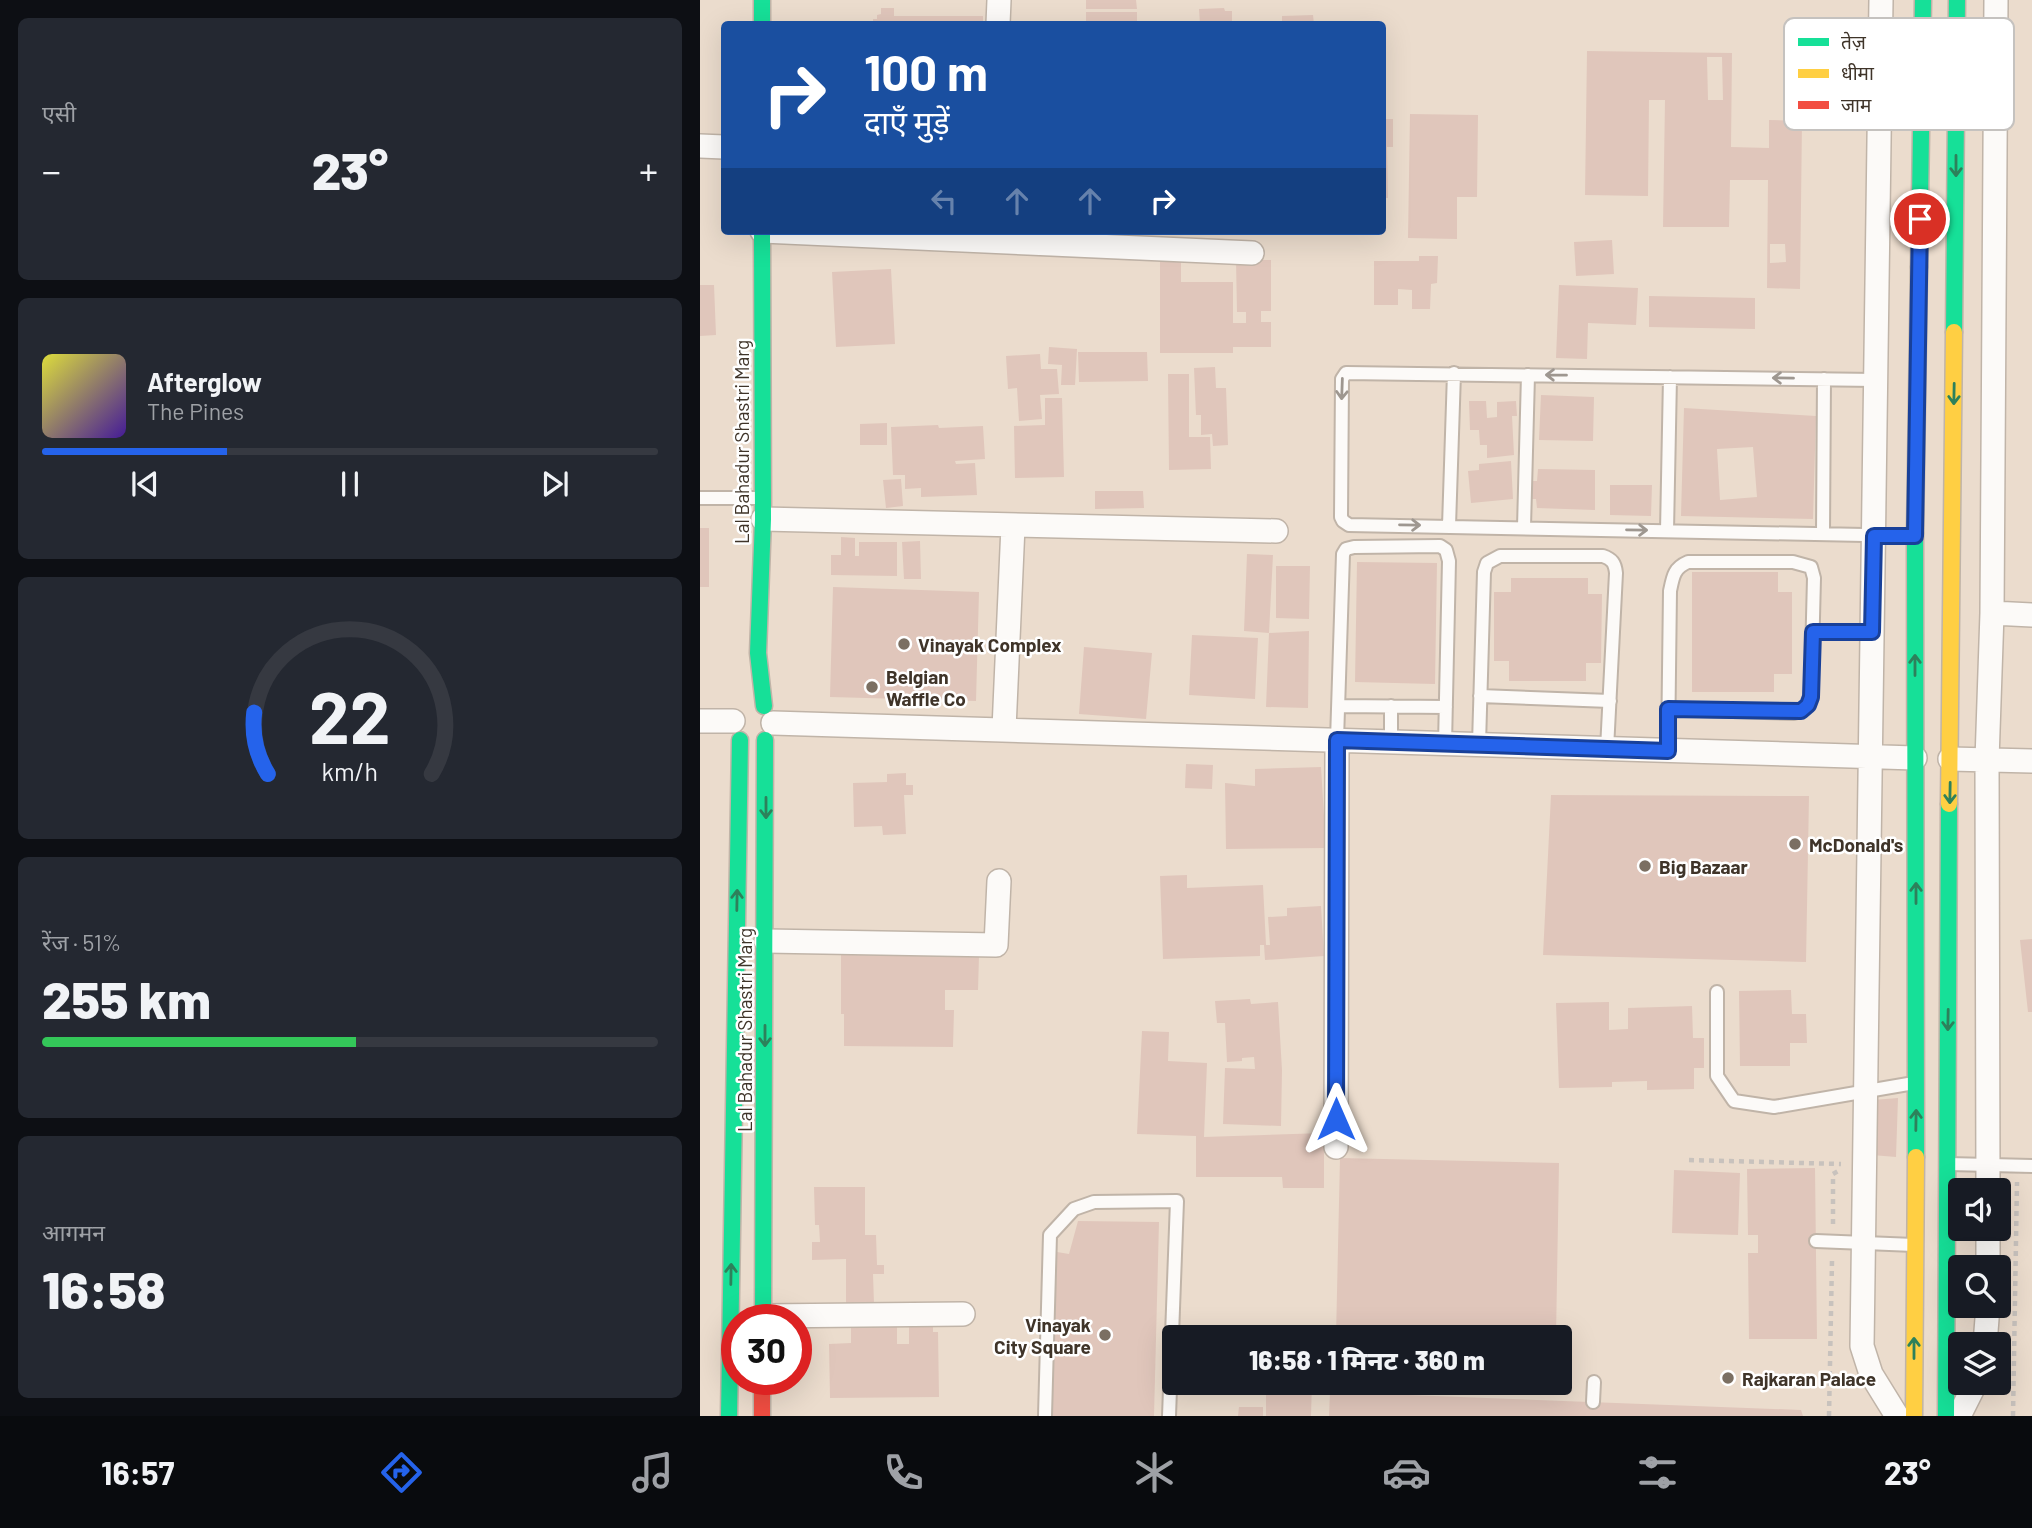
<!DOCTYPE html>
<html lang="hi">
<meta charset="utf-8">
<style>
:root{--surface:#171b24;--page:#242831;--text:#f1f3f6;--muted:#9ea1a6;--line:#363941;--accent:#2563eb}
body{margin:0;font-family:Barlow,"Noto Sans Devanagari",sans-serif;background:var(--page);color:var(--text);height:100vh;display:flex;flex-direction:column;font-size:26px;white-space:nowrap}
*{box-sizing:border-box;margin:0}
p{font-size:23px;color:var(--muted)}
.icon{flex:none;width:38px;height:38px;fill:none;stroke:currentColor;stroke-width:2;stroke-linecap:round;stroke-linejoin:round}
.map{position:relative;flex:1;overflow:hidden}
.side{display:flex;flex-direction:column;gap:18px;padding:18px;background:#0d0f14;width:700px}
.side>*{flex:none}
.top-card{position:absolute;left:21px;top:21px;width:665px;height:214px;border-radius:7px;box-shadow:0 7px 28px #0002;background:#1a4fa0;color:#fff;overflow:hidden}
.fabs{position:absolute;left:1248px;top:1178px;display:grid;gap:14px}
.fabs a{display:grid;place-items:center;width:63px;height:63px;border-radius:7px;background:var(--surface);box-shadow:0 7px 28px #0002;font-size:35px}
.speed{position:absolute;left:21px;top:1304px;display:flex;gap:14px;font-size:35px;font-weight:700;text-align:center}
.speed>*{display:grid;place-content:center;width:91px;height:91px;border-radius:50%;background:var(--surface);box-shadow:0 7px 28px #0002;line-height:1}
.speed .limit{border:10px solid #d22;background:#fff;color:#111}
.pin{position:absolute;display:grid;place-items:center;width:60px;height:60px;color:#fff;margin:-30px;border:4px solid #fff;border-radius:50%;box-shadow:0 2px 7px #0007}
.me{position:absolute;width:77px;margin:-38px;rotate:0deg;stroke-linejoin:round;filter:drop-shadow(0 0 5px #0008)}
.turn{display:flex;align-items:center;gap:24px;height:147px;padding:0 28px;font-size:32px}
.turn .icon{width:91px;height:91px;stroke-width:2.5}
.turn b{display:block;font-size:49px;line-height:60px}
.lanes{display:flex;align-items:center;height:66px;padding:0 28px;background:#0003;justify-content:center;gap:35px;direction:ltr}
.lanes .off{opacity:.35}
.big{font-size:52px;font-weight:800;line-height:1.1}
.side .widget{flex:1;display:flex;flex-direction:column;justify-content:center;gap:10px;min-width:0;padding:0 24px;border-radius:10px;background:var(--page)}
.side .dial{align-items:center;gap:0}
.dial svg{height:182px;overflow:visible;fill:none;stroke:var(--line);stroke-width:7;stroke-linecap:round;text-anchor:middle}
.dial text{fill:var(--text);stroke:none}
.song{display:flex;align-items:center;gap:21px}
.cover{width:84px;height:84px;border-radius:10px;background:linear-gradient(135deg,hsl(60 70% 55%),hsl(260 70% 35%))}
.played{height:7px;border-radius:4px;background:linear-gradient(90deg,var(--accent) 30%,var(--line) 30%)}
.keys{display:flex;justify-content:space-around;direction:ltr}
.heat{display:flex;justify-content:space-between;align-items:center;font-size:38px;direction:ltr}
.charge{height:10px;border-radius:5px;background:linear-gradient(90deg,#34c759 51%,var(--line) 0)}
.trip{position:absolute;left:462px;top:1325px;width:410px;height:70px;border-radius:7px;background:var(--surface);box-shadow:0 7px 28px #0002;font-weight:800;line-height:70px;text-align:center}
.tabs{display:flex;height:112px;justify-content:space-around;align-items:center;background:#090b0e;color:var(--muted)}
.tabs .icon{width:49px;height:49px}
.tabs .selected{color:var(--accent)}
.tabs b{font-size:32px;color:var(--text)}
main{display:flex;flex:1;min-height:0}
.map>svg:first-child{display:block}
.building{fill:#e0c6bb;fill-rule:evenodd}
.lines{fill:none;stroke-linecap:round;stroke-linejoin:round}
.lane-casing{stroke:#c0b4a8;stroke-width:16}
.street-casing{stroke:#c0b4a8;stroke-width:26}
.fast-casing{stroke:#c0b4a8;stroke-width:19}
.slow-casing{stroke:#c0b4a8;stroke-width:19}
.jam-casing{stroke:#c0b4a8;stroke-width:19}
.path{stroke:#c8c2bd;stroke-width:4.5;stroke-dasharray:5 5;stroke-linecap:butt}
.lane{stroke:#fcfaf8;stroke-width:12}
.street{stroke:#fcfaf8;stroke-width:23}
.fast{stroke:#16e098;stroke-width:16}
.slow{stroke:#ffcf43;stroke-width:16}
.jam{stroke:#f24e42;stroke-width:16}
.oneway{stroke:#2d815b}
.oneway2{stroke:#9e9790}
.route-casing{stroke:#184099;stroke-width:18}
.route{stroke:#2563eb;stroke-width:12}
.poi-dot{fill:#7b6f62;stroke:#fff;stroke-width:2.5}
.labels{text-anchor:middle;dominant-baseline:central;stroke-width:5;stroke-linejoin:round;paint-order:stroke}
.street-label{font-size:19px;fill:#3f3429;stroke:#fff}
.poi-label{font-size:19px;font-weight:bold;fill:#3f3429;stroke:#fff;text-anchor:start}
.key{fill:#fff;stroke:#c5c2bf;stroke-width:2}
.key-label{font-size:19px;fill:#3f3429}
</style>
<main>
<section class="side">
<div class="widget"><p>एसी</p>
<div class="heat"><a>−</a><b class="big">23°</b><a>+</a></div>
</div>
<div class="widget">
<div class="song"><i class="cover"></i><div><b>Afterglow</b><p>The Pines</p></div></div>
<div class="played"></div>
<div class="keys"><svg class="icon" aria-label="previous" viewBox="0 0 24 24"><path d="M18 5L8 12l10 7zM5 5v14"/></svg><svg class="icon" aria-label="pause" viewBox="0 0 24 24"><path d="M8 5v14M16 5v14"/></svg><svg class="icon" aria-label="next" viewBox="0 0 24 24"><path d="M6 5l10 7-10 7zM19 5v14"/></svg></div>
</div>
<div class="widget dial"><svg viewBox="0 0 100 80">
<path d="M14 69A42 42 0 1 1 86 69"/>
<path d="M14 69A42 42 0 0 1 8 42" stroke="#2563eb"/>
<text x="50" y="56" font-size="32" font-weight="700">22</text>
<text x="50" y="72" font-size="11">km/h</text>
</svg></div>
<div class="widget"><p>रेंज · 51%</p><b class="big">255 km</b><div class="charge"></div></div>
<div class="widget"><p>आगमन</p><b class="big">16:58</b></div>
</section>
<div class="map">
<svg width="1332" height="1416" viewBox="0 0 1332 1416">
<rect width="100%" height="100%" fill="#ebdccd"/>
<!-- building -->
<path class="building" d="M 386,0 L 436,0 L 437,9 L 386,9 Z
M 181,8 L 194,8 L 194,16 L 283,16 L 283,24 L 173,24 L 173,19 L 177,19 L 177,15 L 181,14 Z
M 524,8 L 525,11 L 532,11 L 532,24 L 500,24 L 499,9 Z
M 386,12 L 437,12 L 437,24 L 386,24 Z
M 613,15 L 614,24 L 582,24 L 582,16 Z
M 887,51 L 1032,53 L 1031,147 L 1069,148 L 1069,120 L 1102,121 L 1100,289 L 1067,288 L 1068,180 L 1030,180 L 1029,227 L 963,227 L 965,100 L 949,100 L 948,196 L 885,195 ZM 1007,57 L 1022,57 L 1023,100 L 1008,100 ZM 1070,244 L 1085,244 L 1086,262 L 1070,263 Z
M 710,114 L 778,115 L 777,197 L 757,197 L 757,239 L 708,238 Z
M 682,119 L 693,119 L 693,147 L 687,147 L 688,198 L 682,198 Z
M 912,240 L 914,274 L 876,276 L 874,242 Z
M 719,256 L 738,256 L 737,283 L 731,284 L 730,309 L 712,309 L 712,290 L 698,289 L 698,305 L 674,305 L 674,261 L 719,261 Z
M 481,258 L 481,282 L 533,282 L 533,323 L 546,323 L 546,312 L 537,312 L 536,260 L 571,260 L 571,311 L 561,311 L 561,322 L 571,322 L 571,347 L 533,347 L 533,353 L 460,353 L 460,259 Z
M 191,269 L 195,344 L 136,347 L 132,272 Z
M 0,285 L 14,285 L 16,335 L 0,336 Z
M 859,285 L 938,288 L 936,325 L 888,323 L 887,359 L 856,358 Z
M 949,296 L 1055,298 L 1055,329 L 949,327 Z
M 349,347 L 377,349 L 375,385 L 361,385 L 362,365 L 348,364 Z
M 378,352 L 447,352 L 448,381 L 379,382 Z
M 340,354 L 341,369 L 357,369 L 359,394 L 340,395 L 342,419 L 319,421 L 317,388 L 308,389 L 306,356 Z
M 515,367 L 516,388 L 526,388 L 528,445 L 513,446 L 512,434 L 501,435 L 501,415 L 496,415 L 494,368 Z
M 468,374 L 489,374 L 489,437 L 510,437 L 511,469 L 469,470 Z
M 841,395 L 894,397 L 893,441 L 839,440 Z
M 345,398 L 362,398 L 364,477 L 315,478 L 314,426 L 345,425 Z
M 769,401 L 786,401 L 787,418 L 797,417 L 797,402 L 816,401 L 817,416 L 812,416 L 814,455 L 787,458 L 787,445 L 780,445 L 779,430 L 770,430 Z
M 984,408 L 1116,416 L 1113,519 L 981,516 ZM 1053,447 L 1057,497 L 1020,500 L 1017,449 Z
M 187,423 L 187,445 L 160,445 L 160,424 Z
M 238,425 L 239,428 L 283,426 L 285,459 L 255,461 L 256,464 L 275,463 L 277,495 L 221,497 L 221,488 L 205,489 L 205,475 L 193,475 L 191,427 Z
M 811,461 L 813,499 L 771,503 L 768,471 L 779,470 L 779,464 Z
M 838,469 L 895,470 L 895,510 L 837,508 L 836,499 L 831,499 L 831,481 L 837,481 Z
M 201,479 L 203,506 L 186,508 L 183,480 Z
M 910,485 L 952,485 L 951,516 L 910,515 Z
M 395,491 L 443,491 L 444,508 L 395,509 Z
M 0,528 L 9,528 L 9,587 L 0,587 Z
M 141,537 L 155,538 L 155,556 L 159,556 L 159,542 L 197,542 L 197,576 L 131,575 L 131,555 L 141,555 Z
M 220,541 L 221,579 L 204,579 L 202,542 Z
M 547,554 L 573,555 L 569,633 L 609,631 L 608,708 L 566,707 L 569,633 L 544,631 Z
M 657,562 L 737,563 L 735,684 L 655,682 Z
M 576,566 L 610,566 L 609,619 L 576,618 Z
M 992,572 L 1078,572 L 1078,592 L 1092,592 L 1092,674 L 1074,674 L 1074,692 L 992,692 Z
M 811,578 L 888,578 L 888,594 L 902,594 L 901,663 L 886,663 L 886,681 L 809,681 L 809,661 L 794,661 L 794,592 L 811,592 Z
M 133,587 L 279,592 L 276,701 L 130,697 Z
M 492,635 L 558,638 L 555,699 L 489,695 Z
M 384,647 L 452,653 L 446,719 L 379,714 Z
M 486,764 L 513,765 L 512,789 L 485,788 Z
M 621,767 L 626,848 L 526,849 L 525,783 L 555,786 L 555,769 Z
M 206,773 L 206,785 L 213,785 L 213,795 L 204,795 L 206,834 L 183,835 L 182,826 L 154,827 L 153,783 L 187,782 L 187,774 Z
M 851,795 L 1109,796 L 1106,962 L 843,955 Z
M 487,875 L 487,888 L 563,885 L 566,945 L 560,945 L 560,956 L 463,959 L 460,876 Z
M 621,906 L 624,956 L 565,960 L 564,945 L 570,945 L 568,917 L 587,916 L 587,908 Z
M 1332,939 L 1332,1012 L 1328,1012 L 1320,940 Z
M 141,955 L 279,956 L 278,990 L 245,990 L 245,1010 L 254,1010 L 253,1047 L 144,1046 L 144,1014 L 141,1014 Z
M 1091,990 L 1092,1014 L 1106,1014 L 1107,1043 L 1090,1043 L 1090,1066 L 1040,1066 L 1039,991 Z
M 550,999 L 551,1004 L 578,1002 L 582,1070 L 581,1126 L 523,1124 L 525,1068 L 555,1069 L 554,1057 L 542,1058 L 542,1061 L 527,1062 L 525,1023 L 517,1023 L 515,1001 Z
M 909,1002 L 909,1030 L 928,1029 L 928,1008 L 992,1006 L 993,1038 L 1004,1038 L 1004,1068 L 994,1068 L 994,1089 L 947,1090 L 947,1081 L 912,1082 L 912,1087 L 859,1088 L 856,1003 Z
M 442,1031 L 469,1032 L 468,1061 L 507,1063 L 504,1137 L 624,1133 L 624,1188 L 583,1188 L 582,1177 L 496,1177 L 496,1136 L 437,1134 Z
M 1198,1098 L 1196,1157 L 1172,1155 L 1173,1100 Z
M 640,1158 L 859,1163 L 856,1337 L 636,1337 Z
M 1115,1168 L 1117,1339 L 1049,1339 L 1048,1253 L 1058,1253 L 1058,1235 L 1048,1235 L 1047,1169 Z
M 974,1170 L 1040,1173 L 1038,1235 L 972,1233 Z
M 114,1187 L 165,1187 L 165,1235 L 176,1235 L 177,1265 L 184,1265 L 184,1274 L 173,1274 L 174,1304 L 146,1304 L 146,1259 L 112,1260 L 112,1242 L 120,1242 L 119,1225 L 115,1225 Z
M 378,1221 L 459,1222 L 454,1416 L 352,1416 L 357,1252 L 369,1254 Z
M 197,1323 L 197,1344 L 209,1344 L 209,1325 L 233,1324 L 233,1332 L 238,1332 L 239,1397 L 130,1398 L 129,1344 L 151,1343 L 151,1324 Z
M 548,1382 L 612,1382 L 611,1416 L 566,1416 L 566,1391 L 548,1391 Z
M 630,1392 L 1101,1410 L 1103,1416 L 629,1416 Z
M 539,1407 L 563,1407 L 563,1416 L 538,1416 Z"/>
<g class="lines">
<defs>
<path id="lane" d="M 1176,380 L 646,373 L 642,379 L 641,517 L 643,521 L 649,525 L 1214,536
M 0,498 L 63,498
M 749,526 L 754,373
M 824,527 L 828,375
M 967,531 L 970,377
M 1123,534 L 1124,379
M 1113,632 L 1173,632
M 780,696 L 910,701
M 639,706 L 746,707
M 637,740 L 643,554 L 646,549 L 654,547 L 740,546 L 746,550 L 749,561 L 745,744
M 691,742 L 691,706
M 779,744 L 784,572 L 787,563 L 800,556 L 903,556 C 912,559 915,563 916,573 L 907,749
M 968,751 L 970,591 C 973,576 974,568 988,562 L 1093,562 L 1111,567 L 1114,578 L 1111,697 C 1108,706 1104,711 1094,713 L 968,709
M 1017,992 L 1017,1076 L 1034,1101 L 1074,1107 L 1214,1083
M 1248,1164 L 1332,1166
M 1116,1241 L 1214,1245
M 893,1402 L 894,1382
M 345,1416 L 350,1235 L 374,1209 L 394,1202 L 477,1201 L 469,1416"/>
<path id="street" d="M 1181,0 L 1162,1346 L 1171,1374 L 1197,1416
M 298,24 L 299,0
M 0,146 L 24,147
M 62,231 L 552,253
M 63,519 L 576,531
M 1292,613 L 1332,615
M 0,721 L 33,721
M 73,723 L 1215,758
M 304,729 L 313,526
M 1250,759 L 1332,761
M 66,941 L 296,945 L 299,881
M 636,1147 L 637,740
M 1288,1190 L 1287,760 L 1292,613 L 1296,0
M 1288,1267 L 1288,1228
M 63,1316 L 263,1314
M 1285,1344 L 1288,1306
M 1259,1416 L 1276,1382"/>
<path id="fast" d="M 62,0 L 62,24
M 62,231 L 63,519 L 58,653 L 64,706
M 1219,267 L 1223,0
M 1254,332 L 1257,0
M 1215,533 L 1216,1157
M 63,1320 L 65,740
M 29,1416 L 40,740
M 1246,1416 L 1249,804"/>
<path id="slow" d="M 1249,804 L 1254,332
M 1214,1416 L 1216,1157"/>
<path id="jam" d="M 1215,533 L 1219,267
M 62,1379 L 62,1416"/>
</defs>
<!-- lane casing -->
<use href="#lane" class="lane-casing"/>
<!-- street casing -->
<use href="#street" class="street-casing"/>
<!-- fast casing -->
<use href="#fast" class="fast-casing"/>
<!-- slow casing -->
<use href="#slow" class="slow-casing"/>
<!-- jam casing -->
<use href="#jam" class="jam-casing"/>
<!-- path -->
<path class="path" d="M 989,1160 L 1141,1164
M 1133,1224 L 1133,1174 L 1140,1170
M 1129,1416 L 1132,1260
M 1313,1416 L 1317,1182"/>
<!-- lane -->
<use href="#lane" class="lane"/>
<!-- street -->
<use href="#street" class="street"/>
<!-- fast -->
<use href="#fast" class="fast"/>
<!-- slow -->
<use href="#slow" class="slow"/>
<!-- jam -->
<use href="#jam" class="jam"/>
</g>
<!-- one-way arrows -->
<defs><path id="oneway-shaft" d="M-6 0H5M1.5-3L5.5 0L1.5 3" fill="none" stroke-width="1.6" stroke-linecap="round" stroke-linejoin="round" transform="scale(1.75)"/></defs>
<g class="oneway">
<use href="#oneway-shaft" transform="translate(1256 166) rotate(90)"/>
<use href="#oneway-shaft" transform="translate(1254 394) rotate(91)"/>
<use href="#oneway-shaft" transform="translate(1215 665) rotate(-90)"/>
<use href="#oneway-shaft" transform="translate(1250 793) rotate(91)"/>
<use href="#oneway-shaft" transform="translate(66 808) rotate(90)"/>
<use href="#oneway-shaft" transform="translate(1216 893) rotate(-90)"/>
<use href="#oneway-shaft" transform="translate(37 900) rotate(-89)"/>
<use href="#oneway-shaft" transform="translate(1248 1020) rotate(91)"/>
<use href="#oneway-shaft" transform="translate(65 1036) rotate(90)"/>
<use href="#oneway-shaft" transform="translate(1216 1120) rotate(-89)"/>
<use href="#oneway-shaft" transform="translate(31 1274) rotate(-89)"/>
<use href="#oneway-shaft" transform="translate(1214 1348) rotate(-90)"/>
</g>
<g class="oneway2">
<use href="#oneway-shaft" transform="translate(856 375) rotate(-179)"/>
<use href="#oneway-shaft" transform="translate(1083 378) rotate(-179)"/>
<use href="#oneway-shaft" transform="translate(642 389) rotate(92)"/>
<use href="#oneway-shaft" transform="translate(710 525) rotate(1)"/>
<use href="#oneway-shaft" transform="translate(937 530) rotate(1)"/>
</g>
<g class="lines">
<defs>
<path id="route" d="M 636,1119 L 637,740 L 968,751 L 968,709 L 1101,711 L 1108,705 L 1111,697 L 1113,632 L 1172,632 L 1174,536 L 1215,536 L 1220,219"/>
</defs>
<!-- route casing -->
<use href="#route" class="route-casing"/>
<!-- route -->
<use href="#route" class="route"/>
</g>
<!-- markers -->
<g class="poi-dot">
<circle cx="204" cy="644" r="7"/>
<circle cx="172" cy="687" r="7"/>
<circle cx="1095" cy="844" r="7"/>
<circle cx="945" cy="866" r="7"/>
<circle cx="405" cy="1335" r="7"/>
<circle cx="1028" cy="1378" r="7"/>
</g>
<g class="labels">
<!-- street labels -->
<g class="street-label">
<text transform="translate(41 442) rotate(-90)">Lal Bahadur Shastri Marg</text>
<text transform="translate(44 1030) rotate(-90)">Lal Bahadur Shastri Marg</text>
</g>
<!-- poi labels -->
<g class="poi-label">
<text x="218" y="644">Vinayak Complex</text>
<text x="186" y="676">Belgian<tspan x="186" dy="22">Waffle Co</tspan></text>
<text x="1109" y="844">McDonald's</text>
<text x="959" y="866">Big Bazaar</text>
<text x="391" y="1324" text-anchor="end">Vinayak<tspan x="391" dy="22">City Square</tspan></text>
<text x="1042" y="1378">Rajkaran Palace</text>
</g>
</g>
<!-- legend -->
<rect x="1084" y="18" width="230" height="112" rx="10" class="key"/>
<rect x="1098" y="38" width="31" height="8" fill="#16e098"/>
<rect x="1098" y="69" width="31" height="9" fill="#ffcf43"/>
<rect x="1098" y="101" width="31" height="8" fill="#f24e42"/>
<g class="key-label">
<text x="1141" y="49">तेज़</text>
<text x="1141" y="80">धीमा</text>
<text x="1141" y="112">जाम</text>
</g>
</svg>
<div class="fabs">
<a><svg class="icon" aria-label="sound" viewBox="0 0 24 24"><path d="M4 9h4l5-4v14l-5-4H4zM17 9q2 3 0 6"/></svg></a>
<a><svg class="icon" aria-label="search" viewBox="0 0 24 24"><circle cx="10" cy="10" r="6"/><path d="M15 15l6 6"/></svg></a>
<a><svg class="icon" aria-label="layers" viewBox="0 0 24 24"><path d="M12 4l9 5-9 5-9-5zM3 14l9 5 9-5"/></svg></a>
</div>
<div class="speed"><div class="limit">30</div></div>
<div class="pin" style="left:1220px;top:219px;background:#d93025"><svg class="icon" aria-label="arrive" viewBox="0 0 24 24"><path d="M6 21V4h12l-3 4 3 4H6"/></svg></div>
<svg class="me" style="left:636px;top:1119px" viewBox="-20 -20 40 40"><path d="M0-17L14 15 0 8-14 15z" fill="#2563eb" stroke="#fff" stroke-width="4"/></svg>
<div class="trip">16:58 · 1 मिनट · 360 m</div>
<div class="top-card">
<div class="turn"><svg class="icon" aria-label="right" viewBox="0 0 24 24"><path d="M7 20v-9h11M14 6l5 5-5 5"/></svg><div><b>100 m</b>दाएँ मुड़ें</div></div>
<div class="lanes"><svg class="icon off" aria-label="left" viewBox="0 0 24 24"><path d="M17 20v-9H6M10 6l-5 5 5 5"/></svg><svg class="icon off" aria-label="ahead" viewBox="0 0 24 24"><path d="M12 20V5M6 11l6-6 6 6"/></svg><svg class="icon off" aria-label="ahead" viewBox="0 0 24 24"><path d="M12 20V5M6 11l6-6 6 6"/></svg><svg class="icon" aria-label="right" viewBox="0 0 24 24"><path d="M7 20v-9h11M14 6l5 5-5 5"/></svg></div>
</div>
</div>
</main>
<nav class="tabs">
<b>16:57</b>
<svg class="icon selected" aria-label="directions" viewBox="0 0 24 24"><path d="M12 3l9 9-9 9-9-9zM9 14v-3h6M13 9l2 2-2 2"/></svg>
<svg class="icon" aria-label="music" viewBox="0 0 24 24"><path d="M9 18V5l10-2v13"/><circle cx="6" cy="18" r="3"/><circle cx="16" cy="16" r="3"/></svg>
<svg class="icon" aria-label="phone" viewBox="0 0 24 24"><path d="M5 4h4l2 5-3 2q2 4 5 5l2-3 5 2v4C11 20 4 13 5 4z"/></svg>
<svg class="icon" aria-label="climate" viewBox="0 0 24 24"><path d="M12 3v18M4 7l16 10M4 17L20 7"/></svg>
<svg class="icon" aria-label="car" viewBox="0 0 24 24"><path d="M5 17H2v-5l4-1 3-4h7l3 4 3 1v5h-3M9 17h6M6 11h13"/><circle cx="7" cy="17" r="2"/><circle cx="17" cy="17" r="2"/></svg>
<svg class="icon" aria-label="filters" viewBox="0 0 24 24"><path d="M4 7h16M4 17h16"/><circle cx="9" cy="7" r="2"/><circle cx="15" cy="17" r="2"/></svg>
<b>23°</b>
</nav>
